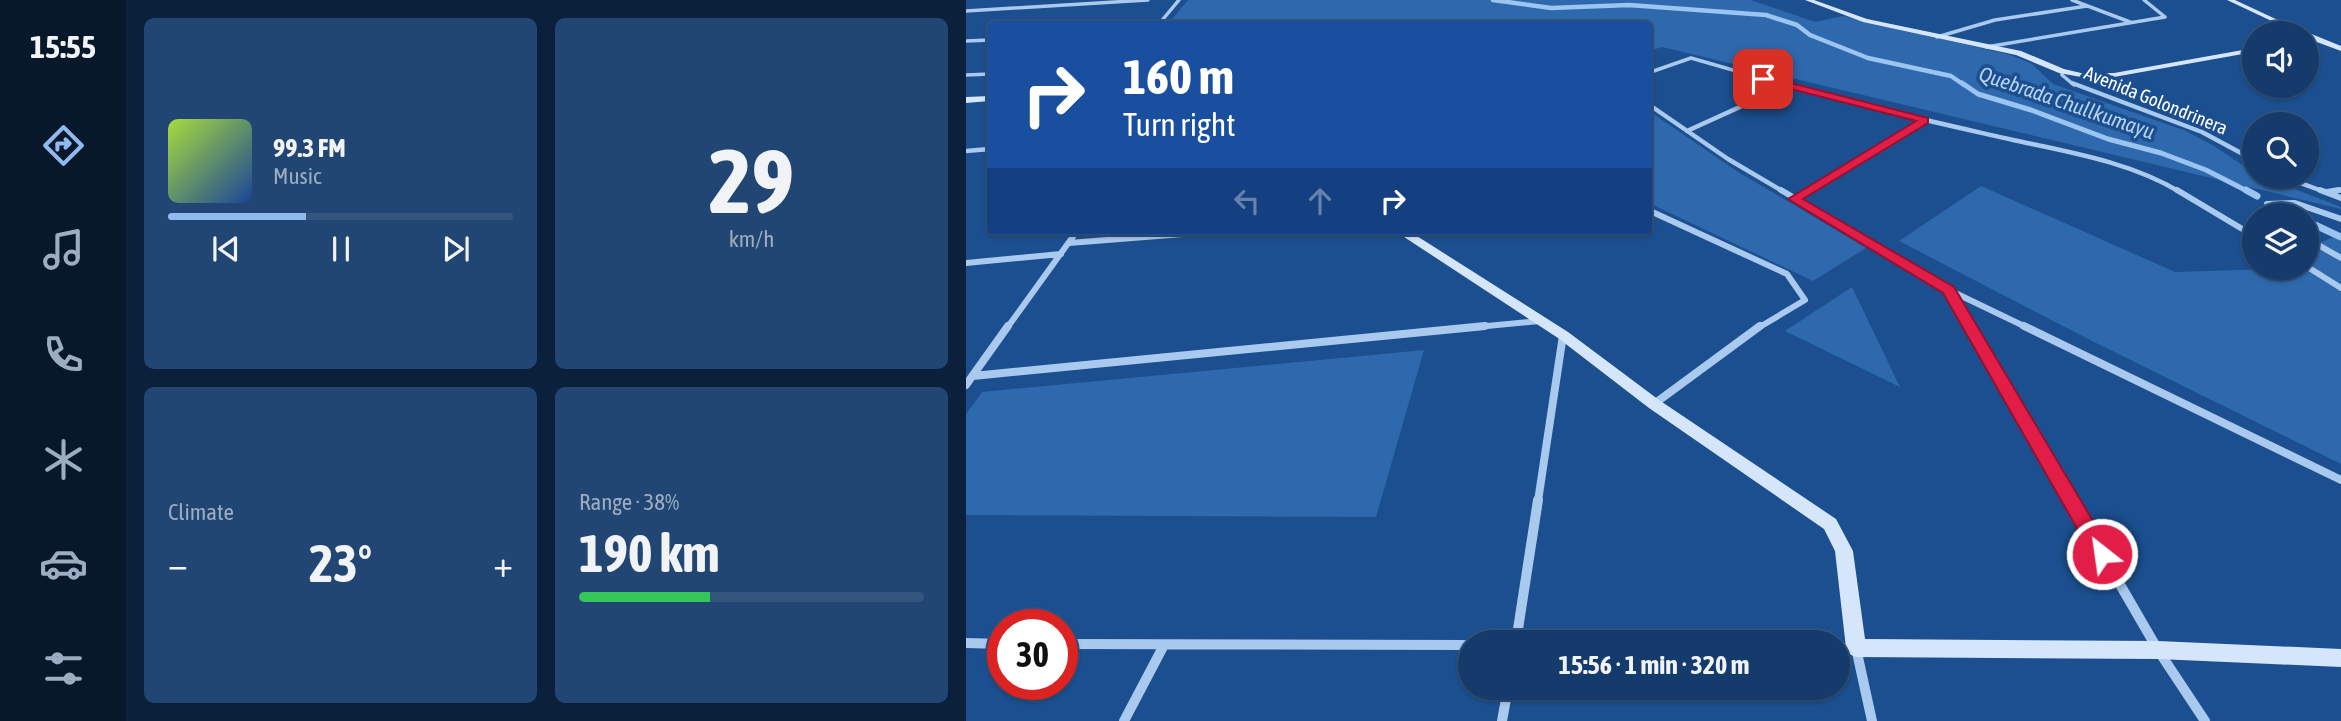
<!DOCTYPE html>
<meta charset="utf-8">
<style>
:root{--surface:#143b6b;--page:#214673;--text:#f1f3f6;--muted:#9dadc1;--line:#33557e;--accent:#90b9f0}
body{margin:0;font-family:"Asap Condensed",sans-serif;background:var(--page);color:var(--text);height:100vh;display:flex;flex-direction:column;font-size:26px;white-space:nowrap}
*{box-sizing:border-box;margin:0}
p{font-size:23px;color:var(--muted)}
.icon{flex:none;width:38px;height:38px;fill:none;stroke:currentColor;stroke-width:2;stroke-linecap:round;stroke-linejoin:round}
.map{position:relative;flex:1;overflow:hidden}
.sheet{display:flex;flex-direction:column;gap:18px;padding:18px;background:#0b203b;width:840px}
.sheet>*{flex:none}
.guide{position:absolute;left:21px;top:21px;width:665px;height:214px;border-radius:7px;box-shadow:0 2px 5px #0004,0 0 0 2px var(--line);background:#1a4fa0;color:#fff;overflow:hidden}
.fabs{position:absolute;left:1276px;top:21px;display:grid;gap:14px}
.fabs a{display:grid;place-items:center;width:77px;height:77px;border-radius:50%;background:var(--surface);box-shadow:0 2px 5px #0004,0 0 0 2px var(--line);font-size:35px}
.speed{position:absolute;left:21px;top:609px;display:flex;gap:14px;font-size:35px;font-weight:700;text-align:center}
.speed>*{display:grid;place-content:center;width:91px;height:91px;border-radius:50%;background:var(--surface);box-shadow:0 2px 5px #0004,0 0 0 2px var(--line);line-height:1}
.speed .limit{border:10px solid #d22;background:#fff;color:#111}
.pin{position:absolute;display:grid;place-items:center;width:60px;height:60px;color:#fff;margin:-30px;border-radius:14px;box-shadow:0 4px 10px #0006}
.me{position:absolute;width:77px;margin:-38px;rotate:330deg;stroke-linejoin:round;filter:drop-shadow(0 0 5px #0008)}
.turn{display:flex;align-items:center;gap:24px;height:147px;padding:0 21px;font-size:32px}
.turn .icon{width:91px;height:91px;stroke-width:2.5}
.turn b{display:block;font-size:49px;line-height:60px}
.lanes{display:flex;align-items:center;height:66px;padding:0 21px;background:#0003;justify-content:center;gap:35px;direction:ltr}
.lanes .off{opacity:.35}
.big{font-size:52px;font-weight:700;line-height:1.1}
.sheet .card{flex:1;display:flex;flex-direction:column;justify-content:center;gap:10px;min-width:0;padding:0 24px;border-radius:10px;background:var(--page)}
.sheet .dial{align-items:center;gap:0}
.dial b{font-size:91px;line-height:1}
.song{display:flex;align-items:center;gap:21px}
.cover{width:84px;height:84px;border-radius:10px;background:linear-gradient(135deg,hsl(80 70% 55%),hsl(220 70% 35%))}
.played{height:7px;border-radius:4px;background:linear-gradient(90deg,var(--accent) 40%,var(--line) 40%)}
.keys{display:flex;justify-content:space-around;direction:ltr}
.heat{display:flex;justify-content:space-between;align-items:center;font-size:38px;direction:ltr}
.charge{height:10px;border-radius:5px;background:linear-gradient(90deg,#34c759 38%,var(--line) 0)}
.sheet .tiles{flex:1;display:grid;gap:18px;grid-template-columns:repeat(2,1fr)}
.trip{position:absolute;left:492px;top:630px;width:392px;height:70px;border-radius:35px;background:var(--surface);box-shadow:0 2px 5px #0004,0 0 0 2px var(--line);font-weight:700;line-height:70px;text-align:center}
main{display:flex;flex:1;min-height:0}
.dock{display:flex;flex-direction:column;width:126px;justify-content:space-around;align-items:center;background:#08182b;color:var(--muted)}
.dock .icon{width:49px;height:49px}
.dock .selected{color:var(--accent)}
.dock b{font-size:32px;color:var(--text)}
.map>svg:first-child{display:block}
.green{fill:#2e69ad}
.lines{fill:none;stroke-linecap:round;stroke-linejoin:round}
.stream-far2{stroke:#9cc4f0;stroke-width:4.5}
.stream-far1{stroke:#9cc4f0;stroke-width:5}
.stream{stroke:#9cc4f0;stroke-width:7}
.street-far4{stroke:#a9c9ee;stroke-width:3.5}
.street-far3{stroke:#a9c9ee;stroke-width:4.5}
.street-far2{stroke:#a9c9ee;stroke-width:6}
.street-far1{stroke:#a9c9ee;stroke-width:8}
.street{stroke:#a9c9ee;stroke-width:10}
.secondary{fill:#d6e6fa;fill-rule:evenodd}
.route{fill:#e11d48;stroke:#92132f;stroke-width:2}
.labels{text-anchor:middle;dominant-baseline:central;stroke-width:7;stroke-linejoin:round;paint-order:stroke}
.far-street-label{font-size:19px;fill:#fff;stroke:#1b4f8f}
.far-water-label{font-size:21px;font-style:italic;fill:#b5d3f5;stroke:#1b4f8f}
</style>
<main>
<nav class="dock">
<b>15:55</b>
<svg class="icon selected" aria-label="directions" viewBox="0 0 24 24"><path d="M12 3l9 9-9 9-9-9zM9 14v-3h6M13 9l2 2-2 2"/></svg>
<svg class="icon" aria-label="music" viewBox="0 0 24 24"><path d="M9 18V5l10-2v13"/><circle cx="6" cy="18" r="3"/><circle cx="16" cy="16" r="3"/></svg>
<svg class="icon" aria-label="phone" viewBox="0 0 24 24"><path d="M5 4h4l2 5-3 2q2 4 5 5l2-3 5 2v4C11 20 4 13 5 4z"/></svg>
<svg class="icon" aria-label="climate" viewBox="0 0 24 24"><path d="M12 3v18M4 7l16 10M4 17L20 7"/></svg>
<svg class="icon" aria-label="car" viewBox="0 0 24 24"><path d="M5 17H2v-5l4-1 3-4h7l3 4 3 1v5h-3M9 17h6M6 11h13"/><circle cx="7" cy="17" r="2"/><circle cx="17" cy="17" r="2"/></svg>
<svg class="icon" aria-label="filters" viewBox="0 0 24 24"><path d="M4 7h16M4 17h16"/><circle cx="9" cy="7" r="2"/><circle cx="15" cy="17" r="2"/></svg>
</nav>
<section class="sheet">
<div class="tiles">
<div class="card">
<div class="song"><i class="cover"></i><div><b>99.3 FM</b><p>Music</p></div></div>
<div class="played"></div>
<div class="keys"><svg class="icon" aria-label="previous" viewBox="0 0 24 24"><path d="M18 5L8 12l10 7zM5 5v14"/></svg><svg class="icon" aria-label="pause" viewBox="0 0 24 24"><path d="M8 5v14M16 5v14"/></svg><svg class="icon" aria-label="next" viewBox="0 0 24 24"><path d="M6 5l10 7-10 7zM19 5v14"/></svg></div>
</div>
<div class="card dial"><b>29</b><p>km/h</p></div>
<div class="card"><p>Climate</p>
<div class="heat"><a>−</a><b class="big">23°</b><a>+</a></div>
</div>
<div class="card"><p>Range · 38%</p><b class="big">190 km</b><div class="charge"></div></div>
</div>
</section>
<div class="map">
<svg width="1375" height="721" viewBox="0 0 1375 721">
<rect width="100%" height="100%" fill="#1b4f8f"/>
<!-- green -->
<path class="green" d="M 222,0 L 785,0 L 849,22 L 877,16 L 1045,55 L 1066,64 L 1087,84 L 1220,131 L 1248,146 L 1288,173 L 1288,177 L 1297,177 L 1375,207 L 1375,209 L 696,47 L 683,51 L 682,24 L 202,24 Z
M 683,111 L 769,170 L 900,248 L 847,281 L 683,203 Z
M 1015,186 L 1209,272 L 1340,268 L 1341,248 L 1375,234 L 1375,464 L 1128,342 L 933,241 Z
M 886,287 L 934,387 L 819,331 Z
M 458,350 L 410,517 L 0,515 L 0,414 L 16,392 Z"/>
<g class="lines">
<!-- stream-far2 -->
<path class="stream-far2" d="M 527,0 L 585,8 L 663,5 L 800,15 L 831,25 L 844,35 L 902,58 L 985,76 L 998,85"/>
<!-- stream-far1 -->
<path class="stream-far1" d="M 996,83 L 1012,94 L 1065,110 L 1142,139 L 1195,153 L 1240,170 L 1283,192"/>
<!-- stream -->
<path class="stream" d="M 1280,190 L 1291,196
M 1349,225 L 1375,237"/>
<!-- street-far4 -->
<path class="street-far4" d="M 1106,0 L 1164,22
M 1178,0 L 1199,17
M 0,11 L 182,0
M 193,24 L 213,0
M 971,37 L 1029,20 L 1121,6
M 0,41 L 24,40
M 1020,47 L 1199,17
M 1096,71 L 1096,75 L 1108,85
M 682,73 L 725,58 L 819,85
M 0,75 L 24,74"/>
<!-- street-far3 -->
<path class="street-far3" d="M 813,83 C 890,105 968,122 1047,140 C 1103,152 1164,162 1214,192
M 1106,83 L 1236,132 L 1288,160
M 682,104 L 762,159 L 818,192
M 721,131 L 820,86
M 0,151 L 24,149
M 1318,177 L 1359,192
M 840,192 L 958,121
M 1361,192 L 1375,190"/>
<!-- street-far2 -->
<path class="street-far2" d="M 815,190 L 983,290 L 1062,328
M 1211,190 L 1288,236
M 1354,190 L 1375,198
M 1361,192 L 1373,190
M 828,199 L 843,190
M 682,210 L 821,274 L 839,300 L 792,328
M 1307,215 L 1301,204 L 1329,203 L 1375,219
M 1340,238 L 1375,258
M 103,243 L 255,231
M 0,263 L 95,254
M 1340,266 L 1375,288
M 984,292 L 1005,328
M 41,328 L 111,231
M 500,328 L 574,321"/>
<!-- street-far1 -->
<path class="street-far1" d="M 1004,326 L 1106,501
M 1058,326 L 1375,480
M 7,376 L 519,326
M 0,385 L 42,326
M 688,404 L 794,326
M 572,501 L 597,335"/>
<!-- street -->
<path class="street" d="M 1105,500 L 1192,650 L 1239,721
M 550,642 L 572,500
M 0,643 L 37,644
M 96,644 L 504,645
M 872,648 L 890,648 L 906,721
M 158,721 L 198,645
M 536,721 L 542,688"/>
<!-- secondary -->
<path class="secondary" d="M 839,0 L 848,0 L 901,19 L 1055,51 L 1098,69 L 1115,73 L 1148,73 L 1288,48 L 1288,52 L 1148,77 L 1115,77 L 1093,73 L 1050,55 L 897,22 Z
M 1261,0 L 1269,0 L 1340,33 L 1343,33 L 1375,46 L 1375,51 L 1340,38 L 1340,33 L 1331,33 Z
M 24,96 L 24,101 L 0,103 L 0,97 Z
M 429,231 L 443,231 L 602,332 L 693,400 L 870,519 L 887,551 L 899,639 L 1192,641 L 1375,649 L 1375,667 L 1192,659 L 890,657 L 883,654 L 880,648 L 869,551 L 858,529 L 683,408 L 592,338 Z"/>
</g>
<!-- route -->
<path class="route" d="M 797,76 L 962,118 L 962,123 L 837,199 L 988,287 L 1143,548 L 1146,554 L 1143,560 L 1136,562 L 1129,560 L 977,293 L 822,199 L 950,121 L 793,81 L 793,77 Z"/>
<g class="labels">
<!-- far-street labels -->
<g class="far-street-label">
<text transform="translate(1190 100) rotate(22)">Avenida Golondrinera</text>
</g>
<!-- far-water labels -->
<g class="far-water-label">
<text transform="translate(1101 102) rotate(19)">Quebrada Chullkumayu</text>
</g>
</g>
</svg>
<div class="fabs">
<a><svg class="icon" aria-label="sound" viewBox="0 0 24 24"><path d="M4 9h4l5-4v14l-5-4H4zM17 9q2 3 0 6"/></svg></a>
<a><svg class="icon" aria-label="search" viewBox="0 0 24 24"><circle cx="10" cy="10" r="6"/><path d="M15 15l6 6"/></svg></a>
<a><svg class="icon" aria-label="layers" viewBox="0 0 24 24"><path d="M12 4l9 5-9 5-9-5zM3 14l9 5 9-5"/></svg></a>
</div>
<div class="speed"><div class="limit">30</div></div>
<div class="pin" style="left:797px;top:79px;background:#d93025"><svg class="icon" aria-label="arrive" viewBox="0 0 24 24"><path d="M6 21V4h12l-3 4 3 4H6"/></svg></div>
<svg class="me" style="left:1136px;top:554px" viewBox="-20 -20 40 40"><circle r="17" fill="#e11d48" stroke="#fff" stroke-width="3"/><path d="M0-11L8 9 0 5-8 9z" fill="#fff"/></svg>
<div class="trip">15:56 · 1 min · 320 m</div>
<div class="guide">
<div class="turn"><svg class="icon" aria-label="right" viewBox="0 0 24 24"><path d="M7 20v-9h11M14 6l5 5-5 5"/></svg><div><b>160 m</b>Turn right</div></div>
<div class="lanes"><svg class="icon off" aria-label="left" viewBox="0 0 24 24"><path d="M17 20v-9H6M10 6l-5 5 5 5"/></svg><svg class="icon off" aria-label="ahead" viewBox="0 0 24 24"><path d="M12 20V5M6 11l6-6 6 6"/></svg><svg class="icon" aria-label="right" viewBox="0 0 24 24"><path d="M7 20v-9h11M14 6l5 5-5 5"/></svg></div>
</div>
</div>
</main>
